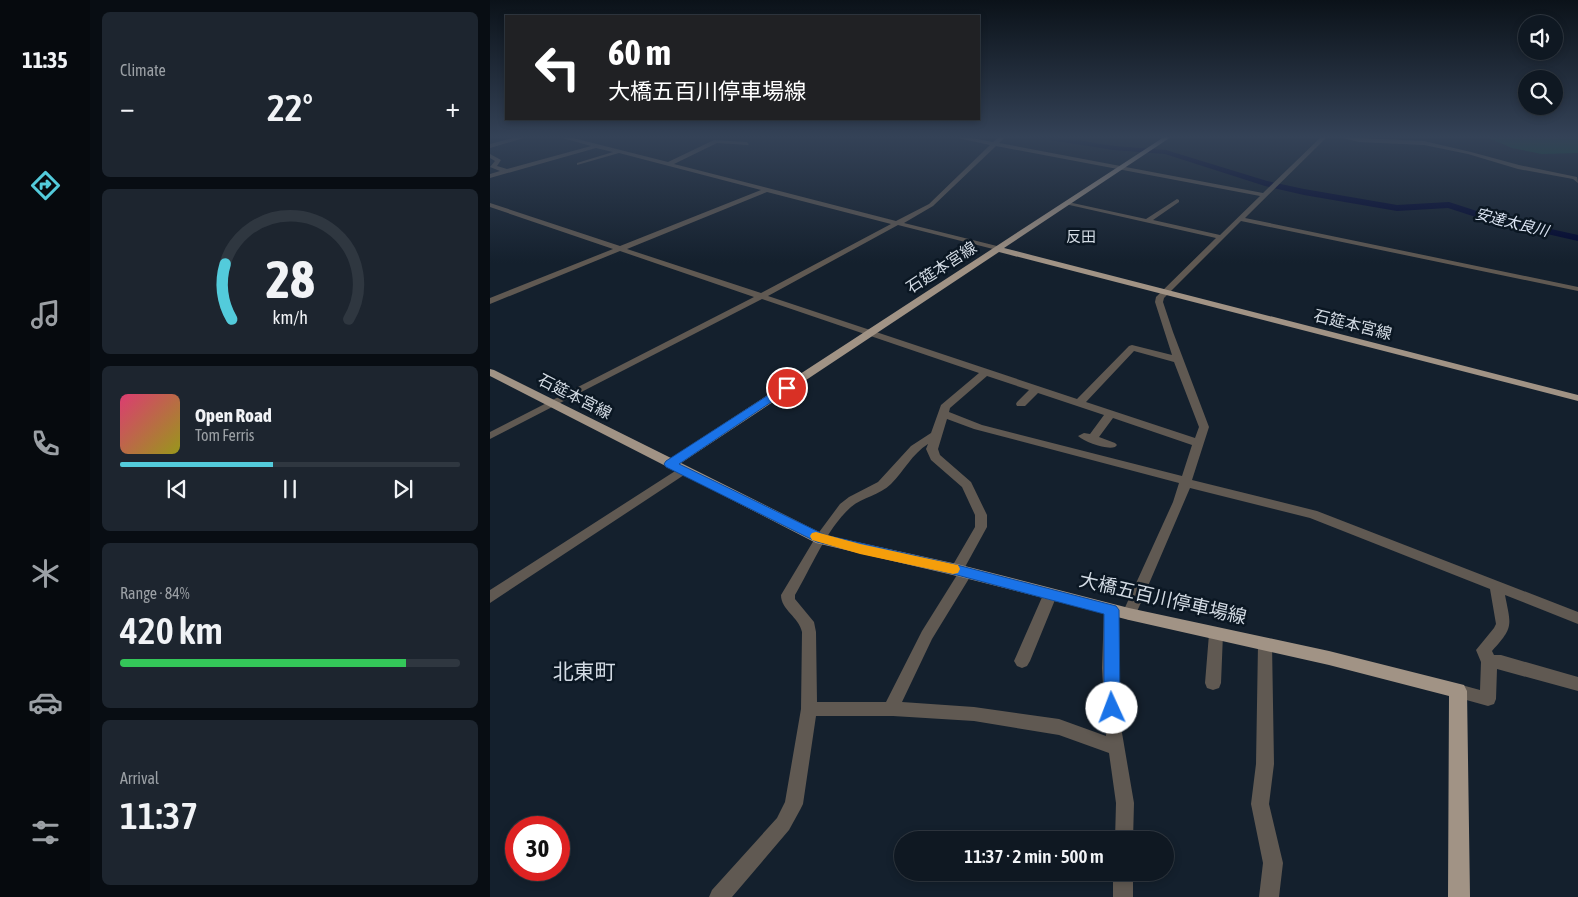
<!DOCTYPE html>
<meta charset="utf-8">
<style>
:root{--surface:#0f1822;--page:#1d252f;--text:#f1f3f6;--muted:#9ba0a5;--line:#2f3740;--accent:#53cbdb}
body{margin:0;font-family:"Asap Condensed","Noto Sans JP",sans-serif;background:var(--page);color:var(--text);height:100vh;display:flex;flex-direction:column;font-size:19px;white-space:nowrap}
*{box-sizing:border-box;margin:0}
p{font-size:16px;color:var(--muted)}
.icon{flex:none;width:28px;height:28px;fill:none;stroke:currentColor;stroke-width:2;stroke-linecap:round;stroke-linejoin:round}
.map{position:relative;flex:1;overflow:hidden}
.side{display:flex;flex-direction:column;gap:12px;padding:12px;background:#080d13;width:400px}
.side>*{flex:none}
.banner{position:absolute;left:15px;top:15px;width:475px;height:105px;border-radius:0px;box-shadow:0 2px 8px #0003,0 0 0 1px var(--line);background:#202124;color:#fff;overflow:hidden}
.buttons{position:absolute;left:1028px;top:15px;display:grid;gap:10px}
.buttons a{display:grid;place-items:center;width:45px;height:45px;border-radius:50%;background:var(--surface);box-shadow:0 2px 8px #0003,0 0 0 1px var(--line);font-size:25px}
.speed{position:absolute;left:15px;top:816px;display:flex;gap:10px;font-size:25px;font-weight:700;text-align:center}
.speed>*{display:grid;place-content:center;width:65px;height:65px;border-radius:50%;background:var(--surface);box-shadow:0 2px 8px #0003,0 0 0 1px var(--line);line-height:1}
.speed .limit{border:8px solid #d22;background:#fff;color:#111}
.pin{position:absolute;display:grid;place-items:center;width:42px;height:42px;color:#fff;margin:-21px;border:2px solid #fff;border-radius:50%;box-shadow:0 1px 5px #0007}
.me{position:absolute;width:55px;margin:-28px;rotate:358deg;stroke-linejoin:round;filter:drop-shadow(0 0 4px #0008)}
.turn{display:flex;align-items:center;gap:18px;height:105px;padding:0 20px;font-size:22px}
.turn .icon{width:65px;height:65px;stroke-width:2.5}
.turn b{display:block;font-size:35px;line-height:42px}
.big{font-size:38px;font-weight:600;line-height:1.1}
.side .card{flex:1;display:flex;flex-direction:column;justify-content:center;gap:8px;min-width:0;padding:0 18px;border-radius:8px;background:var(--page)}
.side .dial{align-items:center;gap:0}
.dial svg{height:130px;overflow:visible;fill:none;stroke:var(--line);stroke-width:7;stroke-linecap:round;text-anchor:middle}
.dial text{fill:var(--text);stroke:none}
.song{display:flex;align-items:center;gap:15px}
.cover{width:60px;height:60px;border-radius:8px;background:linear-gradient(135deg,hsl(340 70% 55%),hsl(60 70% 35%))}
.played{height:5px;border-radius:2px;background:linear-gradient(90deg,var(--accent) 45%,var(--line) 45%)}
.keys{display:flex;justify-content:space-around;direction:ltr}
.heat{display:flex;justify-content:space-between;align-items:center;font-size:28px;direction:ltr}
.charge{height:8px;border-radius:4px;background:linear-gradient(90deg,#34c759 84%,var(--line) 0)}
.trip{position:absolute;left:404px;top:831px;width:280px;height:50px;border-radius:25px;background:var(--surface);box-shadow:0 2px 8px #0003,0 0 0 1px var(--line);font-weight:600;line-height:50px;text-align:center}
main{display:flex;flex:1;min-height:0}
.tab-bar{display:flex;flex-direction:column;width:90px;justify-content:space-around;align-items:center;background:#060a0e;color:var(--muted)}
.tab-bar .icon{width:35px;height:35px}
.tab-bar .on{color:var(--accent)}
.tab-bar b{font-size:22px;color:var(--text)}
.map>svg:first-child{display:block}
.forest{fill:#084f32}
.lines{fill:none;stroke-linecap:round;stroke-linejoin:round}
.river{fill:#00062e;fill-rule:evenodd}
.minor{fill:#605952;fill-rule:evenodd}
.major{fill:#a19385;fill-rule:evenodd}
.route{fill:#1a73e8;stroke:#114b97}
.slow{fill:#f59e0b}
.labels{text-anchor:middle;dominant-baseline:central;stroke-width:5;stroke-linejoin:round;paint-order:stroke}
.far-water-label{font-size:15px;font-style:italic;fill:#dce5f4;stroke:#0b1723}
.far-neighbourhood-label{font-size:15px;fill:#d2dae3;stroke:#0b1723}
.street-label{font-size:16px;fill:#d2dae3;stroke:#0b1723}
.near-street-label{font-size:19px;fill:#d2dae3;stroke:#0b1723}
.near-neighbourhood-label{font-size:21px;fill:#d2dae3;stroke:#0b1723}
</style>
<main>
<nav class="tab-bar">
<b>11:35</b>
<svg class="icon on" aria-label="directions" viewBox="0 0 24 24"><path d="M12 3l9 9-9 9-9-9zM9 14v-3h6M13 9l2 2-2 2"/></svg>
<svg class="icon" aria-label="music" viewBox="0 0 24 24"><path d="M9 18V5l10-2v13"/><circle cx="6" cy="18" r="3"/><circle cx="16" cy="16" r="3"/></svg>
<svg class="icon" aria-label="phone" viewBox="0 0 24 24"><path d="M5 4h4l2 5-3 2q2 4 5 5l2-3 5 2v4C11 20 4 13 5 4z"/></svg>
<svg class="icon" aria-label="climate" viewBox="0 0 24 24"><path d="M12 3v18M4 7l16 10M4 17L20 7"/></svg>
<svg class="icon" aria-label="car" viewBox="0 0 24 24"><path d="M5 17H2v-5l4-1 3-4h7l3 4 3 1v5h-3M9 17h6M6 11h13"/><circle cx="7" cy="17" r="2"/><circle cx="17" cy="17" r="2"/></svg>
<svg class="icon" aria-label="filters" viewBox="0 0 24 24"><path d="M4 7h16M4 17h16"/><circle cx="9" cy="7" r="2"/><circle cx="15" cy="17" r="2"/></svg>
</nav>
<section class="side">
<div class="card"><p>Climate</p>
<div class="heat"><a>−</a><b class="big">22°</b><a>+</a></div>
</div>
<div class="card dial"><svg viewBox="0 0 100 80">
<path d="M14 69A42 42 0 1 1 86 69"/>
<path d="M14 69A42 42 0 0 1 10 35" stroke="#53cbdb"/>
<text x="50" y="56" font-size="32" font-weight="700">28</text>
<text x="50" y="72" font-size="11">km/h</text>
</svg></div>
<div class="card">
<div class="song"><i class="cover"></i><div><b>Open Road</b><p>Tom Ferris</p></div></div>
<div class="played"></div>
<div class="keys"><svg class="icon" aria-label="previous" viewBox="0 0 24 24"><path d="M18 5L8 12l10 7zM5 5v14"/></svg><svg class="icon" aria-label="pause" viewBox="0 0 24 24"><path d="M8 5v14M16 5v14"/></svg><svg class="icon" aria-label="next" viewBox="0 0 24 24"><path d="M6 5l10 7-10 7zM19 5v14"/></svg></div>
</div>
<div class="card"><p>Range · 84%</p><b class="big">420 km</b><div class="charge"></div></div>
<div class="card"><p>Arrival</p><b class="big">11:37</b></div>
</section>
<div class="map">
<svg width="1088" height="897" viewBox="0 0 1088 897">
<rect width="100%" height="100%" fill="#14202d"/>
<!-- forest -->
<path class="forest" d="M 996,137 L 1088,137 L 1088,153 L 1052,154 L 1022,148 Z"/>
<g class="lines">
<!-- river -->
<path class="river" d="M 540,137 L 568,137 L 624,146 L 676,150 L 777,181 L 814,189 L 907,205 L 959,202 L 1002,216 L 1088,235 L 1088,241 L 995,220 L 958,208 L 907,211 L 814,195 L 775,186 L 675,154 L 624,150 Z"/>
<!-- minor -->
<path class="minor" d="M 27,137 L 37,137 L 0,148 L 0,144 Z
M 69,137 L 79,137 L 178,162 L 224,140 L 257,142 L 259,145 L 227,143 L 184,164 L 406,221 L 439,204 L 500,145 L 463,137 L 476,137 L 503,142 L 509,137 L 515,137 L 509,143 L 773,193 L 831,137 L 837,137 L 755,218 L 1088,287 L 1088,291 L 751,221 L 674,298 L 673,302 L 683,332 L 719,427 L 702,480 L 827,511 L 1088,612 L 1088,624 L 1015,595 C 1021,626 1024,627 1002,651 L 1004,655 L 1011,655 L 1088,677 L 1088,691 L 1007,669 L 1006,699 L 1004,704 L 998,706 L 962,696 L 960,691 L 962,686 L 968,684 L 990,690 L 991,662 L 986,650 L 1004,628 L 1006,624 L 1000,589 L 820,518 L 700,488 L 646,614 L 644,618 L 639,620 L 634,618 L 632,614 L 683,502 L 689,483 L 484,429 L 457,419 L 448,449 L 450,455 L 481,482 L 497,515 L 497,527 L 475,567 L 481,568 L 483,572 L 442,639 L 412,702 L 484,707 L 569,719 L 616,736 L 612,668 L 614,610 L 616,606 L 621,604 L 626,606 L 628,610 L 628,668 L 631,727 L 644,803 L 643,840 L 625,840 L 626,803 L 619,753 L 569,735 L 484,721 L 403,716 L 326,716 L 313,804 L 310,810 L 299,830 L 242,897 L 219,897 L 222,890 L 287,818 L 295,802 L 311,709 L 312,632 C 309,617 291,610 291,595 L 327,535 L 350,504 L 359,497 L 388,482 L 421,446 L 441,433 L 451,405 L 489,373 L 272,299 L 0,439 L 0,432 L 264,297 L 130,251 L 0,304 L 0,298 L 123,249 L 0,207 L 0,203 L 130,246 L 271,190 L 129,153 L 87,165 L 87,163 L 123,152 L 106,148 L 0,178 L 0,174 L 10,171 L 0,167 L 5,161 L 0,158 L 0,154 L 11,160 L 7,166 L 17,169 L 101,146 ZM 506,146 L 770,196 L 730,235 L 663,220 L 689,202 L 689,200 L 687,199 L 656,219 L 578,202 L 575,204 L 726,238 L 666,297 L 665,302 L 682,355 L 642,345 L 639,346 L 587,399 L 278,296 L 408,225 L 511,251 L 511,247 L 414,223 L 443,206 ZM 277,192 L 401,224 L 271,293 L 137,249 ZM 644,351 L 684,362 L 709,427 L 705,438 L 596,402 ZM 497,376 L 539,390 L 527,402 L 526,404 L 527,406 L 535,406 L 548,393 L 614,415 L 600,434 L 594,433 L 588,436 C 595,442 616,450 625,447 L 627,445 L 625,443 L 609,437 L 623,418 L 702,445 L 692,476 L 492,425 L 459,412 L 460,408 ZM 438,444 L 436,449 L 441,460 L 472,487 L 485,515 L 485,527 L 460,570 L 462,574 L 467,575 L 432,631 L 396,702 L 327,702 L 326,632 L 324,622 L 305,599 L 305,595 C 321,568 337,528 361,507 C 373,497 390,495 401,484 C 414,471 422,454 438,444 Z
M 849,137 L 934,141 L 981,152 L 1029,165 L 1087,177 L 1088,183 L 1083,179 L 1028,169 L 978,154 L 934,145 L 869,142 Z
M 193,466 L 199,470 L 197,473 L 0,603 L 0,590 Z
M 560,590 L 565,591 L 567,595 L 540,661 L 537,666 L 532,668 L 527,666 L 524,661 L 553,595 L 555,591 Z
M 726,628 L 731,630 L 733,634 L 731,683 L 729,688 L 723,690 L 717,688 L 715,683 L 719,634 L 721,630 Z
M 775,638 L 780,640 L 782,644 L 784,764 L 779,804 L 793,863 L 789,897 L 769,897 L 773,863 L 761,804 L 766,764 L 768,644 L 770,640 Z
M 623,872 L 643,872 L 643,897 L 623,897 Z"/>
<!-- major -->
<path class="major" d="M 674,137 L 681,137 L 514,248 L 1088,395 L 1088,401 L 509,252 L 191,463 L 335,535 L 467,564 L 639,608 L 839,651 L 974,685 L 977,691 L 980,897 L 958,897 L 959,696 L 839,665 L 639,620 L 467,576 L 326,543 L 0,376 L 0,369 L 4,370 L 181,458 Z"/>
</g>
<!-- sky -->
<linearGradient id="sky" x2="0" y2="1"><stop stop-color="#0b1219"/><stop offset="0.52" stop-color="#344257"/><stop offset="1" stop-color="#344257" stop-opacity="0"/></linearGradient>
<rect width="1088" height="263" fill="url(#sky)"/>
<!-- route -->
<path class="route" d="M 294,385 L 297,385 L 302,388 L 189,464 L 335,535 L 467,565 L 626,606 L 629,610 L 630,708 L 628,714 L 622,716 L 616,714 L 614,708 L 614,614 L 467,575 L 327,542 L 176,467 L 174,464 L 176,461 Z"/>
<!-- slow -->
<path class="slow" d="M 326,532 L 370,544 L 463,564 L 468,565 L 470,569 L 468,573 L 463,574 L 370,554 L 322,540 L 320,536 L 322,533 Z"/>
<g class="labels">
<!-- far-water labels -->
<g class="far-water-label">
<text transform="translate(1022 222) rotate(14)">安達太良川</text>
</g>
<!-- far-neighbourhood labels -->
<g class="far-neighbourhood-label">
<text x="591" y="236">反田</text>
</g>
<!-- street labels -->
<g class="street-label">
<text transform="translate(451 267) rotate(-33)">石筵本宮線</text>
<text transform="translate(863 324) rotate(14)">石筵本宮線</text>
<text transform="translate(85 396) rotate(27)">石筵本宮線</text>
</g>
<!-- near-street labels -->
<g class="near-street-label">
<text transform="translate(673 598) rotate(13)">大橋五百川停車場線</text>
</g>
<!-- near-neighbourhood labels -->
<g class="near-neighbourhood-label">
<text x="94" y="671">北東町</text>
</g>
</g>
</svg>
<div class="buttons">
<a><svg class="icon" aria-label="sound" viewBox="0 0 24 24"><path d="M4 9h4l5-4v14l-5-4H4zM17 9q2 3 0 6"/></svg></a>
<a><svg class="icon" aria-label="search" viewBox="0 0 24 24"><circle cx="10" cy="10" r="6"/><path d="M15 15l6 6"/></svg></a>
</div>
<div class="speed"><div class="limit">30</div></div>
<div class="pin" style="left:297px;top:388px;background:#d93025"><svg class="icon" aria-label="arrive" viewBox="0 0 24 24"><path d="M6 21V4h12l-3 4 3 4H6"/></svg></div>
<svg class="me" style="left:622px;top:708px" viewBox="-20 -20 40 40"><circle r="19" fill="#fff"/><path d="M0-13L10 11 0 6-10 11z" fill="#1a73e8"/></svg>
<div class="trip">11:37 · 2 min · 500 m</div>
<div class="banner">
<div class="turn"><svg class="icon" aria-label="left" viewBox="0 0 24 24"><path d="M17 20v-9H6M10 6l-5 5 5 5"/></svg><div><b>60 m</b>大橋五百川停車場線</div></div>
</div>
</div>
</main>
